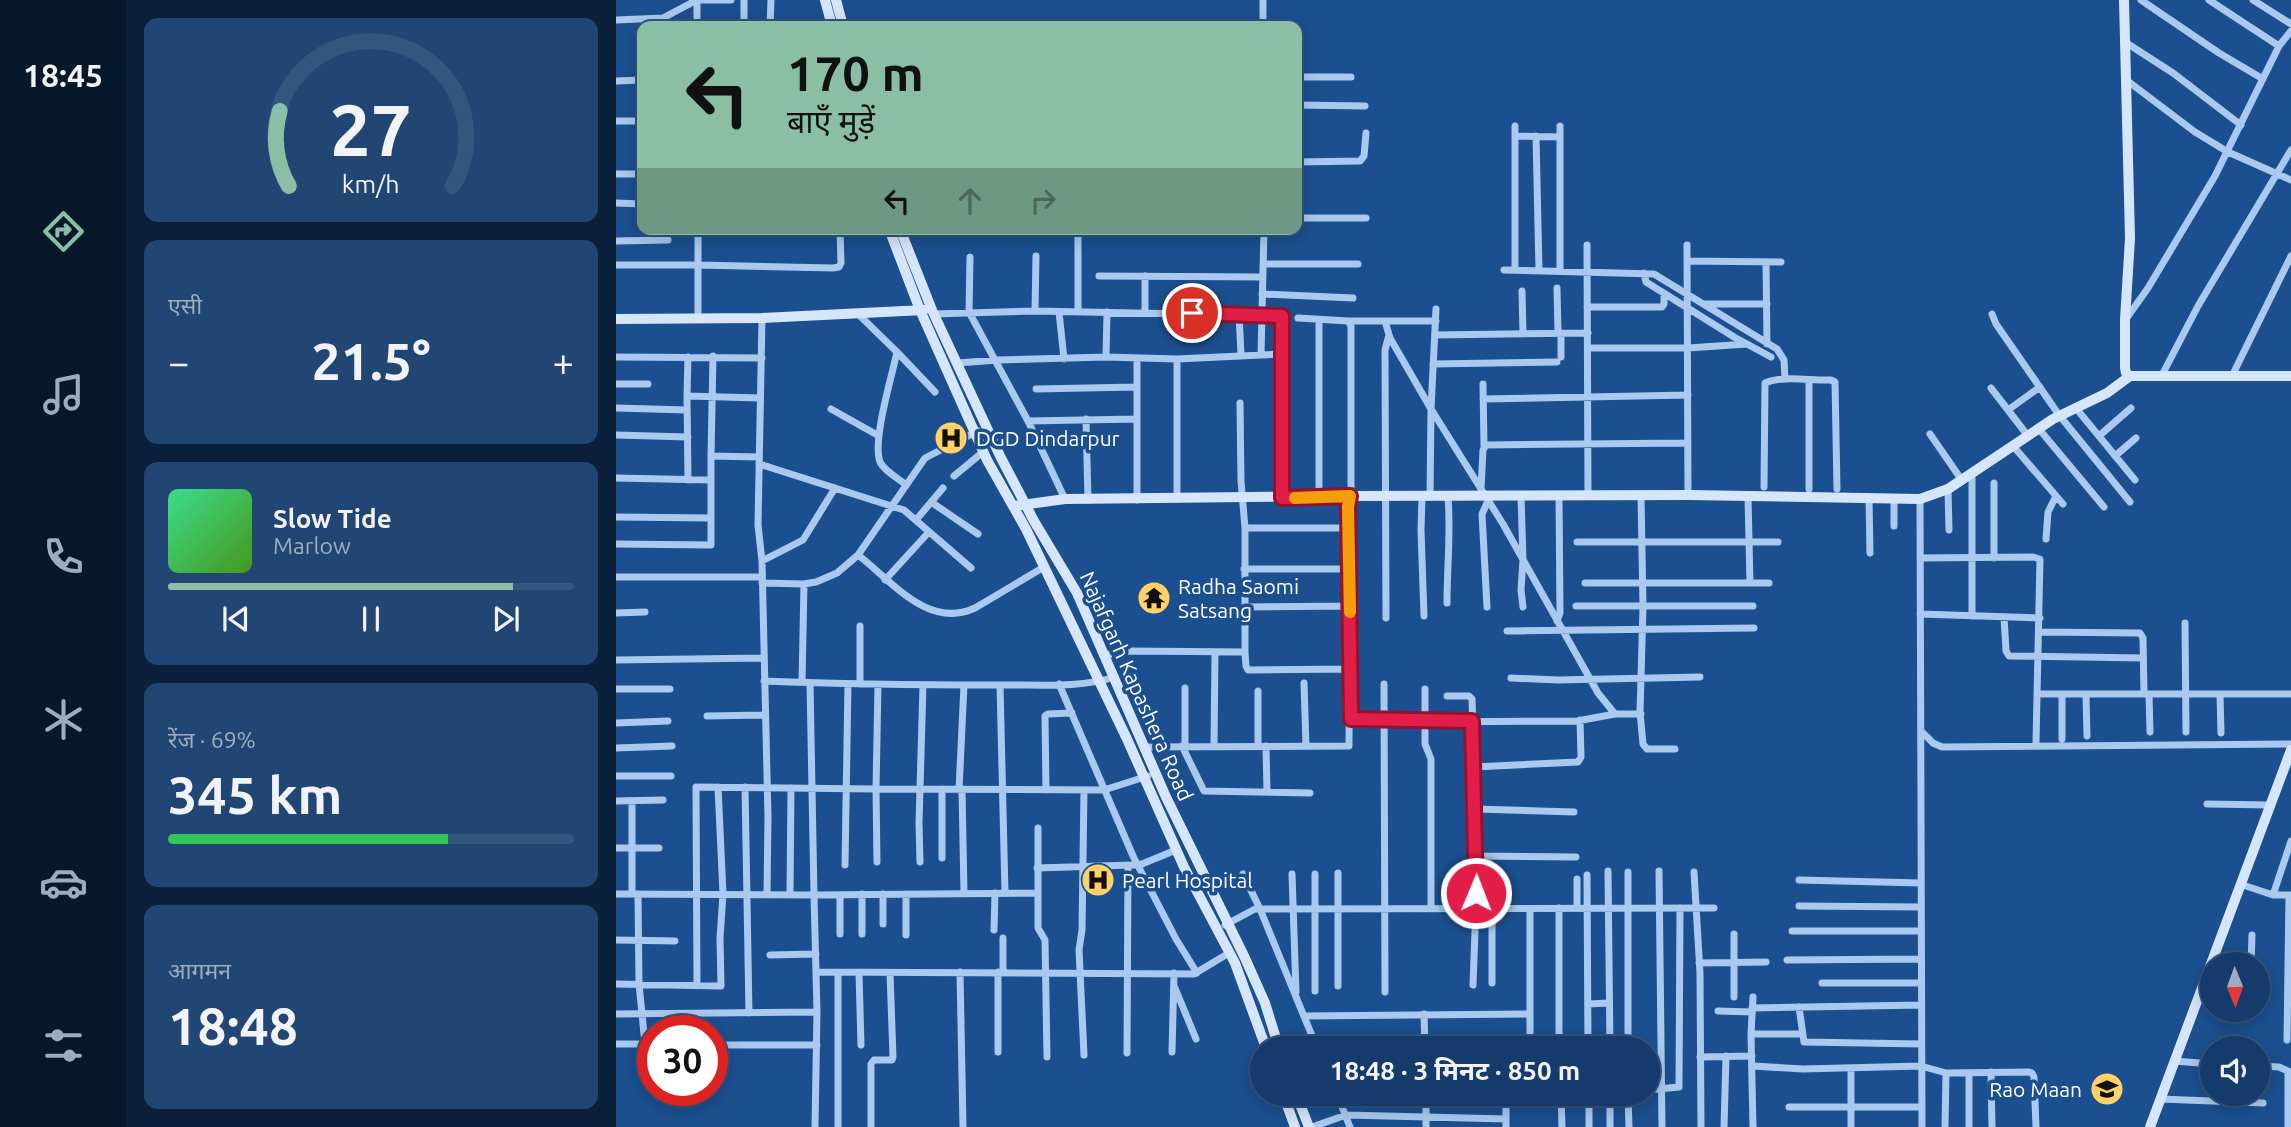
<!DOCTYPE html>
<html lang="hi">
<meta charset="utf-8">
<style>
:root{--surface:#143b6b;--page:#214673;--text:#f1f3f6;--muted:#9dadc1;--line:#33557e;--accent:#8abfa5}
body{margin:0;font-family:Ubuntu,"Noto Sans Devanagari",sans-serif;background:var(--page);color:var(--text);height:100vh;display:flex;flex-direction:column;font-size:26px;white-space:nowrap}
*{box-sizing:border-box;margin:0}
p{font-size:23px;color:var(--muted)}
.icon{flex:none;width:38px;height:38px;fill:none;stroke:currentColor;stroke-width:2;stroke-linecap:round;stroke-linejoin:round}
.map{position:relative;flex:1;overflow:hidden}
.side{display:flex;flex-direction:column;gap:18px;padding:18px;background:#0b203b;width:490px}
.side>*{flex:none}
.hud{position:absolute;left:21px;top:21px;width:665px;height:214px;border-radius:14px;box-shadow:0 4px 18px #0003,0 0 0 2px var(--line);background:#8abfa5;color:#111;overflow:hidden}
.needle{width:46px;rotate:179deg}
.fabs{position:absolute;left:1584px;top:952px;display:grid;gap:14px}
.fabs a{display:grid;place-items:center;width:70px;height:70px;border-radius:50%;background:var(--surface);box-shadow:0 4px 18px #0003,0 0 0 2px var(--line);font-size:35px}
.speed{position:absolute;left:21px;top:1015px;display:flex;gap:14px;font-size:35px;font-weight:700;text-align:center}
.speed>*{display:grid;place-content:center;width:91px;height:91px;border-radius:50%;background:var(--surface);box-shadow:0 4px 18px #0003,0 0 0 2px var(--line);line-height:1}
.speed .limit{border:10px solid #d22;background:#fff;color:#111}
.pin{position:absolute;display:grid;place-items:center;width:60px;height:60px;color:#fff;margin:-30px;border:4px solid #fff;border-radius:50%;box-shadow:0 2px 7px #0007}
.me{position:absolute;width:77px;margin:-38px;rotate:1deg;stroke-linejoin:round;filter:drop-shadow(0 0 5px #0008)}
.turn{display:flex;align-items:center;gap:24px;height:147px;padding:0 35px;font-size:32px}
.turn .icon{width:91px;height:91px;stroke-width:2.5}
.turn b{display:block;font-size:49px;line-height:60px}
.lanes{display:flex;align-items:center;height:66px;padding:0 35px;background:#0003;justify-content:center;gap:35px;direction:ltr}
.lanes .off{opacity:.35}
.big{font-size:52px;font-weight:700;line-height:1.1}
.side .card{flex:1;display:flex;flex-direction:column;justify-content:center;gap:10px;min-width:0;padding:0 24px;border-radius:14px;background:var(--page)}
.side .dial{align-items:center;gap:0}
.dial svg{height:182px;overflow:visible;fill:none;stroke:var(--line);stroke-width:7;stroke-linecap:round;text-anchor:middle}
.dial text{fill:var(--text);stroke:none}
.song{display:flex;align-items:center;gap:21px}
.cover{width:84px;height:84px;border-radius:10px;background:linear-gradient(135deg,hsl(150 70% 55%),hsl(100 70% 35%))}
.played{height:7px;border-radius:4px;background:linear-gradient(90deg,var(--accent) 85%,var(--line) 85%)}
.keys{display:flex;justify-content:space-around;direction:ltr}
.heat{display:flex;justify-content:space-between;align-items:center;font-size:38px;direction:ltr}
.charge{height:10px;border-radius:5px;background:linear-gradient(90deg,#34c759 69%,var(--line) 0)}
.trip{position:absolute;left:634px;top:1036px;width:410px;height:70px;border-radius:35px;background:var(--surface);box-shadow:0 4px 18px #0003,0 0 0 2px var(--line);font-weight:700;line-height:70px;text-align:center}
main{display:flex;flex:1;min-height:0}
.tab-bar{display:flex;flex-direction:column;width:126px;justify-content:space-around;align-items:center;background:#08182b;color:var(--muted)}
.tab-bar .icon{width:49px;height:49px}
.tab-bar .current{color:var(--accent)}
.tab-bar b{font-size:32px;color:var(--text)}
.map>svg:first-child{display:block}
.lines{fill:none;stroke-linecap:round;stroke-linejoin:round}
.street{stroke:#a9c9ee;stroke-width:7}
.secondary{stroke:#d6e6fa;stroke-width:10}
.route-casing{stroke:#92132f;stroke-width:18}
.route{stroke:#e11d48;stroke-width:12}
.slow{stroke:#f59e0b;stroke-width:12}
.labels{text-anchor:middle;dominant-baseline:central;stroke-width:7;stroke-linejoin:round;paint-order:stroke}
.poi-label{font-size:21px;fill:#fff;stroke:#1b4f8f;text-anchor:start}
.street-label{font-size:21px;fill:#fff;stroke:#1b4f8f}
</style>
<main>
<nav class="tab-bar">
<b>18:45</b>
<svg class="icon current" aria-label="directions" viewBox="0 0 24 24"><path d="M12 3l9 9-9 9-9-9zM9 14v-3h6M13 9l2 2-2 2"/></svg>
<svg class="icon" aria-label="music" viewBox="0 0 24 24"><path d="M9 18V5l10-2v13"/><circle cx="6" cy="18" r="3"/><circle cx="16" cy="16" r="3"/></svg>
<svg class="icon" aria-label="phone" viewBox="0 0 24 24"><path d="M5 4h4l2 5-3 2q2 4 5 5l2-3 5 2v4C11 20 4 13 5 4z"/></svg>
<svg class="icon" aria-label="climate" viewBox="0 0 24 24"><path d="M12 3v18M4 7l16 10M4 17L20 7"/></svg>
<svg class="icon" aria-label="car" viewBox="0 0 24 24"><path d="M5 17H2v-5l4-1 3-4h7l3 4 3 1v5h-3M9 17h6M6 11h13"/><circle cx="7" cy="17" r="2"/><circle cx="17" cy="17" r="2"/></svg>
<svg class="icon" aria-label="filters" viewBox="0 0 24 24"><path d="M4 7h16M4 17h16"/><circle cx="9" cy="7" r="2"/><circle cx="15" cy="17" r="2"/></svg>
</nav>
<section class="side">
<div class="card dial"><svg viewBox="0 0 100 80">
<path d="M14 69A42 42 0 1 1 86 69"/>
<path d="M14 69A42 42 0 0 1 10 36" stroke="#8abfa5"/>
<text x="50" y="56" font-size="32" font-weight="700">27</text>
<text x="50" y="72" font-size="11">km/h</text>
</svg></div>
<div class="card"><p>एसी</p>
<div class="heat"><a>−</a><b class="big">21.5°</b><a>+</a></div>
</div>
<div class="card">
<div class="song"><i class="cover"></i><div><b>Slow Tide</b><p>Marlow</p></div></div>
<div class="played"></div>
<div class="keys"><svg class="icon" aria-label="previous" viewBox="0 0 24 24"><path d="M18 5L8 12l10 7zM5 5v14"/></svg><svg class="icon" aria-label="pause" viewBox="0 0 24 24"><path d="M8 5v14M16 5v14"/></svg><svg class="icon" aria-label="next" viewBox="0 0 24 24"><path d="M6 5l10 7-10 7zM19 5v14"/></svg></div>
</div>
<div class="card"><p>रेंज · 69%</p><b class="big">345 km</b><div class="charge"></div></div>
<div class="card"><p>आगमन</p><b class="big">18:48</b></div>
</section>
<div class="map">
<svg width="1675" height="1127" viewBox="0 0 1675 1127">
<rect width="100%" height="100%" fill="#1b4f8f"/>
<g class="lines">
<!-- street -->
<path class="street" d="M 81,0 L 81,26
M 1525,0 L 1603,53 L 1647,79
M 1637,0 L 1675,24
M 0,20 L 47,18 L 81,0 L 115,0
M 128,26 L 128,0
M 154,26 L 155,0
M 647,26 L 647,0
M 1509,42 L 1557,73 L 1625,125
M 1663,46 L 1675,31
M 681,77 L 735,77
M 1509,79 L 1579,132 L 1612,152 L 1675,180
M 0,81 L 26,80
M 681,105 L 749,106
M 0,121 L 26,121
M 944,126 L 944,270
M 899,136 L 944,137
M 920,136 L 923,270
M 681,162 L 744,161 L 748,156 L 750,133
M 0,174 L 26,174
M 0,203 L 26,204
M 681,218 L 750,218
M 82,229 L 82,265 L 217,268 L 223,267 L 225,263 L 224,229
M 462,229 L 462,312
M 82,230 L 94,229
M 0,241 L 52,240
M 971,245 L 972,496
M 1071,245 L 1072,495
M 354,257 L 353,312 L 412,421
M 1071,261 L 1165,262
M 1150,262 L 1151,344
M 647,264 L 742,264
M 0,265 L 82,265 L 82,318
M 888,270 L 1038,274 L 1161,349 L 1168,360 L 1169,379
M 899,270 L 899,126
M 1028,273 L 1030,282 L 1118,337 L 1155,357
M 483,276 L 647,277
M 941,288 L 942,333
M 906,291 L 907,334
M 646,294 L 737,298
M 1088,304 L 1151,304
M 971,307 L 1046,307 L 1048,304 L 1048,293
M 419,311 L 420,256
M 443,312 L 448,359
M 529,312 L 529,276
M 241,313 L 281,352 C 276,376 256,441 264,462 C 268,471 282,478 289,484
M 317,314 L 419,311 L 666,316 L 666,498
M 623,314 L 625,355
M 1376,314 L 1380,324 L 1443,415 L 1514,502
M 146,318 L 142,525 L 146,561 L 152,817 L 151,894
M 1510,319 L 1532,288 L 1599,176 L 1663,46 L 1593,0
M 703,320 L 703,497
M 733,321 L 820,321
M 769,321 L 774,338 L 815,409 L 887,524 L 982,693 L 999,714
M 945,333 L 945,357
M 819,335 L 972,333
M 972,348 L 1072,348 L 1131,344
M 281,352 L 319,392
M 645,355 L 648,229
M 0,357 L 146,358
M 490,357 L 491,312
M 521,359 L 521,500
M 561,359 L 561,499
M 342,363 L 381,360 L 490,357 L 561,359 L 667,354
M 817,364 L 941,362
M 1546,375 L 1582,306 L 1675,150
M 1616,376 L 1675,256
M 1193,381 L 1193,489
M 0,384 L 32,384
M 867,384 L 868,446
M 1375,388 L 1412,436
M 420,389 L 520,387
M 71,396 L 72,357
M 867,399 L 1072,395
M 1459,407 L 1519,480
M 0,408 L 71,410
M 215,409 L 263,436
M 1392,410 L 1424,387
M 470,419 L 472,500
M 1423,429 L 1488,507
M 1314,434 L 1345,479
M 0,435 L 72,437
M 1483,436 L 1515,408
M 1398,447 L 1447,504
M 95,456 L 97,356
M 1499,456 L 1520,438
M 143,464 L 288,510 L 355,568
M 338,476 L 367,452
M 0,478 L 94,480
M 72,480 L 71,396 L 144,398
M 1378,483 L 1378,558
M 1148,487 L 1149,383 C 1167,375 1195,381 1215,380 L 1219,382 L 1221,489
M 865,489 L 867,450 L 870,445 L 1072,443
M 1332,489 L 1333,530
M 905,496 L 907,560 L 905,590 L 907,607
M 1025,496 L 1027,607 L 1024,712 L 1027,744 L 1031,749 L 1059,749
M 806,497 L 805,530 L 808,616
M 814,497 L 815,409 L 820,309
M 1132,497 L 1134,583
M 1253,498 L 1254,553
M 449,499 L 412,421 L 521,419
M 1304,499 L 1306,1127
M 315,502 L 362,534
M 0,517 L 94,518
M 300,520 L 327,488
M 1278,526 L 1278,499
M 629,528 L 732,528
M 1430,539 L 1432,512 L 1440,496
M 961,542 L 1162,542
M 0,544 L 95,545 L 95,456 L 143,457
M 242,555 C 275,580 312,630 359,608 L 428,567
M 1304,558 L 1417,557 L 1424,559 L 1420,742
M 146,561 L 187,540 L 219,488
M 628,569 L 732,569
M 0,577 L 146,577
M 269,580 L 312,533
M 146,583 L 188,584 L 200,582 L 221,573 L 242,555 L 309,458 L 362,431
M 969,583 L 1153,583
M 831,603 C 831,567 835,532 832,497
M 960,606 L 1137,606
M 629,607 L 734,606
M 871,607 L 866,514 L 872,501
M 0,613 L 29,612
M 1304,614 L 1424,618
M 1356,616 L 1356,474
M 1388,617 L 1390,651 L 1393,656 L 1527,658
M 770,618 L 769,350 L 773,335
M 941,621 L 944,613 L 943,496
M 1569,623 L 1570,732
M 891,631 L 1138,628
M 1423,632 L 1524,633 L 1527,638 L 1528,694
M 629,652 L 630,666 L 632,670 L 735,669
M 489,655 L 515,651 L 629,652 L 629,528 L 625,481 L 624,403
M 0,660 L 147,658
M 895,678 L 942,680 L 1084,677
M 148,681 C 225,684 301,685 378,685 C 417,684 462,689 499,677
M 186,682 L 188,584
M 194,683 L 198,895 L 421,893
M 688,683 L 690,746
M 244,684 L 244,626
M 443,684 L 517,856 L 560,939 L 581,973
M 768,684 L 769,992
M 384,685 L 389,893
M 0,689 L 54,689
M 809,689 L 809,744 L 815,759 L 815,907
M 1421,694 L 1675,694
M 1470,694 L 1471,736
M 1533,694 L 1534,732
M 1604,694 L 1605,733
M 831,696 L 853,696 L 856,699 L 858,767
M 91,716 L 149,715
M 735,719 L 809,722 L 961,721 L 999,714 L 1025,714
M 0,723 L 52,721
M 1305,731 L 1317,743 L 1326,747 L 1675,744
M 1446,739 L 1446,694
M 566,746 L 588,791 L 694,793
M 569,746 L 569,688
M 598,746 L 599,653
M 642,746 L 642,691
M 650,746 L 651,792
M 528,747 L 733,746 L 734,563 L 732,507 L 735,488 L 735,326 L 732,321 L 682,318
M 0,748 L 56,746
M 0,776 L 55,776
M 129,787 L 133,1013
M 343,790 L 348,685
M 346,790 L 348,893
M 430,790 L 429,716 L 432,714 L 456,713
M 0,801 L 47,800
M 16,801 L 16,894
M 1591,804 L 1654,805
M 859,809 L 958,812
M 422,828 L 422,928 L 429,940 L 431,1057
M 0,848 L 43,848
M 860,856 L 960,857
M 326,858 L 326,789
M 261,862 L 260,789 L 488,790 L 532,776
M 304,862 L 303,823 L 307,685
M 229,865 L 232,684
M 421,868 L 515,865 L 526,864 L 560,850
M 992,871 L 994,1048
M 1043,871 L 1046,1127
M 1012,872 L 1012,1048
M 1078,872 L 1084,973 L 1085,1127
M 627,874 L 644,909 L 701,1048
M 676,874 L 680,992
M 699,874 L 699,991
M 971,875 L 972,1048
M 961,879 L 961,908
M 1183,880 L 1305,883
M 1624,884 L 1657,895 L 1674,895
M 0,894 L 198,895 L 201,1012 L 199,1127
M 22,894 L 23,984 L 29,1044
M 174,894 L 175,788
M 267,894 L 267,924
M 1657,895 L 1675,841
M 1183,906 L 1305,907
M 943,908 L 943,1048
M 609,925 L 639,909 L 1098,908
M 378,930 L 379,893
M 1176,931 L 1305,931
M 224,934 L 224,895
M 246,934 L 246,894
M 290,935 L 290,894
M 387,938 L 387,972
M 0,940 L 59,941
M 154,955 L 200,954
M 1171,960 L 1305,959
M 1596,961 L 1636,961
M 1083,963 L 1150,962
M 1635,964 L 1636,935
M 200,972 L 578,974 L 613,953
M 344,972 L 347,1127
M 243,973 L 245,1045
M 876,983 L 876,909
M 1206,983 L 1305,983
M 0,984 L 105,986 L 104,938 L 107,894 L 102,787
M 857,985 L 861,877 L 858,767 L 962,762 L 965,757 L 964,720
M 81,986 L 80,787 L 260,789 L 262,685
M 722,986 L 722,873
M 559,988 L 580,1039
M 1118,997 L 1118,934
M 1137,997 L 1135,1034 L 1137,1127
M 972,1004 L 993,1003
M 1183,1007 L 1188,1042 L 1305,1044
M 1136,1008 L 1305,1005
M 1102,1011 L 1136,1012
M 0,1014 L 201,1012
M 808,1014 L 809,1048
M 688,1016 L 914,1014
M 1135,1034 L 1186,1034
M 1671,1040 L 1673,895
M 0,1044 L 37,1044
M 700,1044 L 840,1042
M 96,1045 L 201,1045
M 890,1048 L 892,1043 L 912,1042 L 914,1039 L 914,909
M 382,1052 L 382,972
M 556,1052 L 558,973
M 511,1053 L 512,865
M 468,1055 L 463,950 L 466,930 L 468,790
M 1084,1057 L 1136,1056
M 1558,1061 L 1596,1064
M 1137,1066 L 1187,1069 L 1305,1066 L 1330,1073 L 1413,1072 L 1416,1073 L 1418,1077 L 1420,1127
M 1642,1066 L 1663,1067 L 1674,1072
M 1375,1072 L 1376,1127
M 1672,1072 L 1672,1127
M 1353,1073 L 1353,1127
M 1031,1090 L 1063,1087 L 1064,908
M 721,1094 L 734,1127
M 810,1094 L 810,1127
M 945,1094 L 946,1127
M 973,1094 L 973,1127
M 1012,1094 L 1013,1127
M 1544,1099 L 1647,1103
M 1173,1107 L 1306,1107
M 222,1127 L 222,973
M 255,1127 L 255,1064 L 258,1060 L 276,1060 L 277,1057 L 274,973
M 696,1127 L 730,1115 L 890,1119
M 890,1127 L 890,1094
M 994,1127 L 994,1094
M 1108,1127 L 1110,1056
M 1235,1127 L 1235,1068
M 1329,1127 L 1330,1073"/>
<!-- secondary -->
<path class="secondary" d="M 209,0 L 216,26
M 220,0 L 227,26
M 1508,0 L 1514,238 L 1509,320 L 1509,368 L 1510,373 L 1514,376
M 273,229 L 304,310 L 371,460 L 410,529 L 511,739 L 568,867 L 619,963 L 650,1048
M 284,229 L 316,310 L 384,456 L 418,521 L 461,593 L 550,797 L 629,958 L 649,1003 L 663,1048
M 0,319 L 146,318 L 308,310
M 398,506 L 449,499 L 734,496 L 1072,495 L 1304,499 L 1332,489 L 1437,419 L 1491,393 L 1514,376 L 1675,376
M 667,1094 L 679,1127
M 680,1094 L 693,1127
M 1534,1127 L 1675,750"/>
</g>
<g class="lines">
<defs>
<path id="route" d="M 576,313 L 666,316 L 666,498 L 734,496 L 732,507 L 735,719 L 856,721 L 860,893"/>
</defs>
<!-- route casing -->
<use href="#route" class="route-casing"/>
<!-- route -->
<use href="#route" class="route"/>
<!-- slow -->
<path class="slow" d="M 679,498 L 734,496 L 732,507 L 734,612"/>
</g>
<!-- icons -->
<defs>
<symbol id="hospital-disc" viewBox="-11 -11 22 22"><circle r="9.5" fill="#ffd166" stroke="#1b4f8f"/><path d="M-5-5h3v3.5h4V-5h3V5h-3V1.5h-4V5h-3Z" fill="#111"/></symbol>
<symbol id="temple-disc" viewBox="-11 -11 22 22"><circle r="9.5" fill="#ffd166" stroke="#1b4f8f"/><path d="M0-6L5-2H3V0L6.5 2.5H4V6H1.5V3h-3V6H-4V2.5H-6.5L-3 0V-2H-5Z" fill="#111"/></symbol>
<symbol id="school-disc" viewBox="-11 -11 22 22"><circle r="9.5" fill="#ffd166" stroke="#1b4f8f"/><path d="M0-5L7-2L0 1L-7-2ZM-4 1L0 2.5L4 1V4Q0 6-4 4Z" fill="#111"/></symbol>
</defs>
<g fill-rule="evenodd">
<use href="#hospital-disc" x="316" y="419" width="38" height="38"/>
<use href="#temple-disc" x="519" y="579" width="38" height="38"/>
<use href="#hospital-disc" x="463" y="861" width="38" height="38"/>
<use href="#school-disc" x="1472" y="1070" width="38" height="38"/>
</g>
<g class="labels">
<!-- poi labels -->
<g class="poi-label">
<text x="360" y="438">DGD Dindarpur</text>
<text x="562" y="586">Radha Saomi<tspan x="562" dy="24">Satsang</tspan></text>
<text x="506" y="880">Pearl Hospital</text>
<text x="1466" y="1089" text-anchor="end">Rao Maan</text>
</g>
<!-- street labels -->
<g class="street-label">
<text transform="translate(521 686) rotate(66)">Najafgarh Kapashera Road</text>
</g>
</g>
</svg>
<div class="fabs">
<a><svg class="needle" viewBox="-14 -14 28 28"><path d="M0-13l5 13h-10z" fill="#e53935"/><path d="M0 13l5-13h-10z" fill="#9dadc1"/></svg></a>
<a><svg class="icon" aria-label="sound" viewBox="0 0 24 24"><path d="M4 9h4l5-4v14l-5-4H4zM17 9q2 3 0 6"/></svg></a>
</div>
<div class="speed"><div class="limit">30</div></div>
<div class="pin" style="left:576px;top:313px;background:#d93025"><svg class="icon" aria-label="arrive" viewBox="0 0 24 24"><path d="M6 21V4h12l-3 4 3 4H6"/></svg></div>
<svg class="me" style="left:860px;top:893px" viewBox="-20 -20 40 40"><circle r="17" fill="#e11d48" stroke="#fff" stroke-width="3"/><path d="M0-11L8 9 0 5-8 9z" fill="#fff"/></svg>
<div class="trip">18:48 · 3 मिनट · 850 m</div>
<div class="hud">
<div class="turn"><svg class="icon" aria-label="left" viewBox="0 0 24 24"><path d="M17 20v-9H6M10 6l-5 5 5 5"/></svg><div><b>170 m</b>बाएँ मुड़ें</div></div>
<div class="lanes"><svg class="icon" aria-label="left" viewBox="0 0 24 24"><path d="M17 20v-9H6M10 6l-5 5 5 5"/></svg><svg class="icon off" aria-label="ahead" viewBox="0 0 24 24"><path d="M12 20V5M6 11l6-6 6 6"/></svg><svg class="icon off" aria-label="right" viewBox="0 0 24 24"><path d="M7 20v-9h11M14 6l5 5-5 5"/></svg></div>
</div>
</div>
</main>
